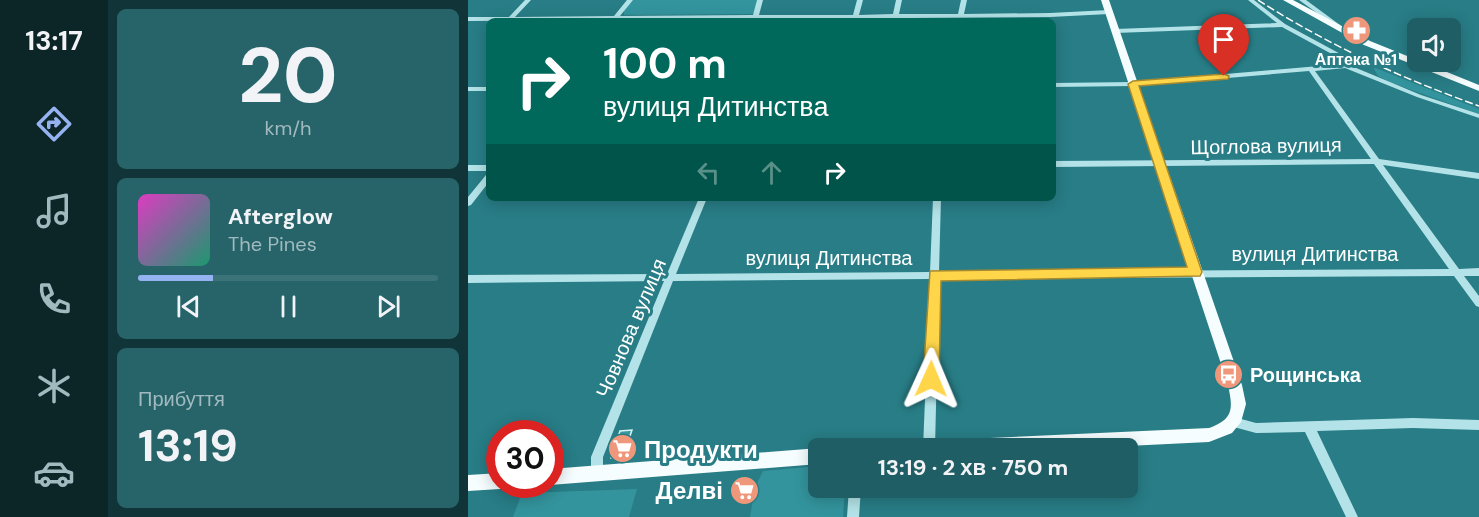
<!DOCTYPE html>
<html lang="uk">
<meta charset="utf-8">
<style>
:root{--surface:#1e5e64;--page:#26646a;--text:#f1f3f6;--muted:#a1babf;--line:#3c7378;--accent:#95b2f1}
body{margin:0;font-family:"DM Sans",sans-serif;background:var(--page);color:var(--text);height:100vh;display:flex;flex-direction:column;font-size:22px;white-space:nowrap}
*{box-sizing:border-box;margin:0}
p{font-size:20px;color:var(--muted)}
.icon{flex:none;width:33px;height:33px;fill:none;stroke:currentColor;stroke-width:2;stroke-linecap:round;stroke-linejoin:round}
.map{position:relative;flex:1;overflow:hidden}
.sheet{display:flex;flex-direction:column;gap:9px;padding:9px;background:#103437;width:360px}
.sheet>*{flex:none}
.banner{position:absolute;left:18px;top:18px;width:570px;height:183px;border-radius:9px;box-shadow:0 3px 15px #0003;background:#00695c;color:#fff;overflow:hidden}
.buttons{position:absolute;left:939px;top:18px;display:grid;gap:12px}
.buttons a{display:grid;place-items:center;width:54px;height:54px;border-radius:9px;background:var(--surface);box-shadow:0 3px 15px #0003;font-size:30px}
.speed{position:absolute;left:18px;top:420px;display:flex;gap:12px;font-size:30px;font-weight:700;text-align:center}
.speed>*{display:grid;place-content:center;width:78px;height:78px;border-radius:50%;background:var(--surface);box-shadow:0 3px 15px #0003;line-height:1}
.speed .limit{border:9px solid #d22;background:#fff;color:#111}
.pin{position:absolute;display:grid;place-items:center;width:51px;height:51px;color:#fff;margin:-62px -26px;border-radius:50% 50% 50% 0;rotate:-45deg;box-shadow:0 0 6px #0007}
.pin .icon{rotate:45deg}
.me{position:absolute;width:66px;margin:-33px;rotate:1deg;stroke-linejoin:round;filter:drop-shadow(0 0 4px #0008)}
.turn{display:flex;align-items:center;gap:21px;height:126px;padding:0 18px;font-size:27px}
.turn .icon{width:78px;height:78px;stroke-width:2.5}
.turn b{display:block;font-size:42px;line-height:51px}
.lanes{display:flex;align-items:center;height:57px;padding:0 18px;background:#0003;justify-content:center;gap:30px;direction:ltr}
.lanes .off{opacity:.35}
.big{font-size:45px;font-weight:700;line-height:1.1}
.sheet .widget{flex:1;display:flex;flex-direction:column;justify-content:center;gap:9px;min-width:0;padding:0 21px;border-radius:9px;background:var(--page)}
.sheet .dial{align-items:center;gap:0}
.dial b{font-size:78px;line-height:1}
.song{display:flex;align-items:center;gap:18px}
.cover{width:72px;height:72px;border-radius:9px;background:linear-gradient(135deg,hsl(310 70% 55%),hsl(160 70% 35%))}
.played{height:6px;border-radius:3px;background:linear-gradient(90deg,var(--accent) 25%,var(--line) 25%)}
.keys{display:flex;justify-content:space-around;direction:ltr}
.trip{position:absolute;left:340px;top:438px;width:330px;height:60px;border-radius:9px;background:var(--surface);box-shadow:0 3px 15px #0003;font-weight:700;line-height:60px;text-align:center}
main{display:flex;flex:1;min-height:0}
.tab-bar{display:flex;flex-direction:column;width:108px;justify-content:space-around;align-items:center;background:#0c2628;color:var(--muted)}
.tab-bar .icon{width:42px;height:42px}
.tab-bar .selected{color:var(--accent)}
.tab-bar b{font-size:27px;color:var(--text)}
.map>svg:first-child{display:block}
.green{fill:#33949d}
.building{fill:#3999a2;stroke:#d7f4f6;stroke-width:1.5}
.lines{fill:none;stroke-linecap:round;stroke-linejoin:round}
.minor{fill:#b3e3e8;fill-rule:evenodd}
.major{fill:#f5fdfe;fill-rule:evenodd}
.rail{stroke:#fff;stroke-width:1.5;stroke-dasharray:8 3;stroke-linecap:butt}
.route{fill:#ffd54a;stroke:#a68a30;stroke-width:1.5}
.labels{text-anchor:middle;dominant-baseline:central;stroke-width:6;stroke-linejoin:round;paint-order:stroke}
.far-poi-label{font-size:16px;font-weight:bold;fill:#fff;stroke:#287d86}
.street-label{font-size:20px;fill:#fff;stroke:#287d86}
.poi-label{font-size:20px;font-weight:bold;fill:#fff;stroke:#287d86;text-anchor:start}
.near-poi-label{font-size:24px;font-weight:bold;fill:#fff;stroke:#287d86;text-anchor:start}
</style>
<main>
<nav class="tab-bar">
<b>13:17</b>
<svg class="icon selected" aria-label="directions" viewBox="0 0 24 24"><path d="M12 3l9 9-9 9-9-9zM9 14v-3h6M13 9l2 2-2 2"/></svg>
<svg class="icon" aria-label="music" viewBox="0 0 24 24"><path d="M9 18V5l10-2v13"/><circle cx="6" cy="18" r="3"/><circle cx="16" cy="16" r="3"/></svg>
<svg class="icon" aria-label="phone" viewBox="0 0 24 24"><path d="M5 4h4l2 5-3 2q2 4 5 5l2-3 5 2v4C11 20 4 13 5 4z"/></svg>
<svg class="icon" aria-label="climate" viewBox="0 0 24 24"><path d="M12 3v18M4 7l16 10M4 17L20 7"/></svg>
<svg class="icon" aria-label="car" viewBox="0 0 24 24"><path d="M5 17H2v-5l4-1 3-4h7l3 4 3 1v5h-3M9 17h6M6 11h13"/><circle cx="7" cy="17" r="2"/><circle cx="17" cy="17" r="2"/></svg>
</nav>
<section class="sheet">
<div class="widget dial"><b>20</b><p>km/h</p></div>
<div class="widget">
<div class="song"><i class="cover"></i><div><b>Afterglow</b><p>The Pines</p></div></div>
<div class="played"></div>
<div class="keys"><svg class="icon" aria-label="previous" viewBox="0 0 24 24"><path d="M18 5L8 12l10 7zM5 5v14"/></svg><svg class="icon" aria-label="pause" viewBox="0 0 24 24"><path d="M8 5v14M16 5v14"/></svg><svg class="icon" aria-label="next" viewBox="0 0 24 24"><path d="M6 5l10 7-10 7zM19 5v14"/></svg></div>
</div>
<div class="widget"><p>Прибуття</p><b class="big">13:19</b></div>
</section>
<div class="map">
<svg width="1011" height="517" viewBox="0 0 1011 517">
<rect width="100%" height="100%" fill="#287d86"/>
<!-- green -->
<path class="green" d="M 163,0 L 289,0 L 286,14 L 156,15 L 156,10 Z
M 905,67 L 1011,109 L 1011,114 L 921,82 L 910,76 Z
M 351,466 L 351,488 L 377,488 L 375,517 L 282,517 L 287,487 L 295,471 Z
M 169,489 L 161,517 L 45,517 L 54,493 Z"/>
<!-- building -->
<path class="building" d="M 164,430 L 160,442 L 166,442 L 161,457 L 143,458 L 152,431 Z"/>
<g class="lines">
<!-- minor -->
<path class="minor" d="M 57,0 L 63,0 L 47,17 L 146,16 L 159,0 L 165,0 L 152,16 L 285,15 L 289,0 L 295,0 L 291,15 L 385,15 L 389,0 L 395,0 L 391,15 L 425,14 L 428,0 L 434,0 L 431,14 L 490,14 L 493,0 L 499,0 L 496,14 L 582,13 L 641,10 L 644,12 L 641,14 L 582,17 L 0,21 L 0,17 L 41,17 Z
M 780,0 L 786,0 L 817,24 L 878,57 L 881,65 L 953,95 L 1011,114 L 1011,118 L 949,97 L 877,68 L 847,71 L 911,159 L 1011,173 L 1011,179 L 915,165 L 991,269 L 1011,268 L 1011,276 L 996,276 L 1011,296 L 1011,307 L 1008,306 L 986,276 L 471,279 L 467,448 L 455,448 L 462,279 L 205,281 L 135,457 L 135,474 L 133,478 L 129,480 L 125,478 L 123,474 L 123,457 L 196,281 L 0,283 L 0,275 L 199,274 L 231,198 L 239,198 L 208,274 L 462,272 L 465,198 L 473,198 L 471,272 L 981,269 L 906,164 L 585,167 L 585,161 L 903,159 L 841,71 L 665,86 L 585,87 L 585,83 L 665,82 L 874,64 L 873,59 L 814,27 L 647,33 L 644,31 L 647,29 L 809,23 Z
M 831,0 L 838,0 L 872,25 L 867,26 Z
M 0,87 L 21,87 L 21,91 L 0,91 Z
M 0,165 L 21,165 L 21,171 L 0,171 Z
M 21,174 L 21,182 L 3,205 L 0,206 L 0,197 L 18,175 Z
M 766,417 L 788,423 L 945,418 L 1011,420 L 1011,430 L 945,428 L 849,431 L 890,517 L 878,517 L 837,432 L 788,433 L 762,426 L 760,422 L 762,418 Z
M 381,488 L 393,488 L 391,517 L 379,517 Z"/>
<!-- major -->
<path class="major" d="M 633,0 L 641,0 L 774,385 L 778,404 L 773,422 L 764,433 L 741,442 L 618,448 L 470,448 L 472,443 L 477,440 L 741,428 C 766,419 765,408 760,385 Z
M 815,0 L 825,0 L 902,41 L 1011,85 L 1011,91 L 896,45 Z
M 351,448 L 351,464 L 82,485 L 81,484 L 82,484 L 82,469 Z
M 32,473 L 32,484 L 39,484 L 38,487 L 32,489 L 0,491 L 0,475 Z"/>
<!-- rail -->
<path class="rail" d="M 790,0 C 860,45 933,78 1011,106"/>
</g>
<!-- route -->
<path class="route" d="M 756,74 L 761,76 L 760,79 L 671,86 L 734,272 L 732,276 L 473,281 L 471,379 L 468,384 L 463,386 L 457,384 L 455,379 L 462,271 L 719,267 L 660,84 L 665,81 Z"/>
<!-- icons -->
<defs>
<symbol id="pharmacy-disc" viewBox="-11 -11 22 22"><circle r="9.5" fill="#ef977a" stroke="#287d86"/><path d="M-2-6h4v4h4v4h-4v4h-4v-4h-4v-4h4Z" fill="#fff"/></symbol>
<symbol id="bus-disc" viewBox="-11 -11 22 22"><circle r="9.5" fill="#ef977a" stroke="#287d86"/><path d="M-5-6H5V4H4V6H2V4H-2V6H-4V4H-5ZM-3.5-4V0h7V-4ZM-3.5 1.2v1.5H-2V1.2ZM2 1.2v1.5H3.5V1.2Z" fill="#fff"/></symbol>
<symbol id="supermarket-disc" viewBox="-11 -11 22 22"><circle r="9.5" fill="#ef977a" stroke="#287d86"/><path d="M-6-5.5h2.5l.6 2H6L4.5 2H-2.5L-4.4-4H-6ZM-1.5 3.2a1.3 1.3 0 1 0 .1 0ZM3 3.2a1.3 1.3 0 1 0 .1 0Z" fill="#fff"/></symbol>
</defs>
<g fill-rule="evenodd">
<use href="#pharmacy-disc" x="872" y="14" width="33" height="33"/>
<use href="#bus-disc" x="744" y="358" width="33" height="33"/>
<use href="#supermarket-disc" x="138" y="432" width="33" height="33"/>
<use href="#supermarket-disc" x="260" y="474" width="33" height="33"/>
</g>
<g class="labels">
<!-- far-poi labels -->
<g class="far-poi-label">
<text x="888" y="59">Аптека №1</text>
</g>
<!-- street labels -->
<g class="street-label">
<text transform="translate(798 146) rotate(-1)">Щоглова вулиця</text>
<text x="847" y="254">вулиця Дитинства</text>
<text x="361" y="258">вулиця Дитинства</text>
<text transform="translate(163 328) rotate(-67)">Човнова вулиця</text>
</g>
<!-- poi labels -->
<g class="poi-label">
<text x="782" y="375">Рощинська</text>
</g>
<!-- near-poi labels -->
<g class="near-poi-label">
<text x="176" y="449">Продукти</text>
<text x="255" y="490" text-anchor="end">Делві</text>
</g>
</g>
</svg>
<div class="buttons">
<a><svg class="icon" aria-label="sound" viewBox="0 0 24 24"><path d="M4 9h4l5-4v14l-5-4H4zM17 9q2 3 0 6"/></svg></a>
</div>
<div class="speed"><div class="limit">30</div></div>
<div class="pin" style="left:756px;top:76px;background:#d93025"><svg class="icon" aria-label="arrive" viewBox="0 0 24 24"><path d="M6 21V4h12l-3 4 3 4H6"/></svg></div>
<svg class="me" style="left:463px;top:379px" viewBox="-20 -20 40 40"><path d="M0-17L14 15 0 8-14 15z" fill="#ffd54a" stroke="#fff" stroke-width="4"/></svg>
<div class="trip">13:19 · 2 хв · 750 m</div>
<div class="banner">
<div class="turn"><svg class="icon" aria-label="right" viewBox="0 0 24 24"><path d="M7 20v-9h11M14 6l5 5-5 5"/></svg><div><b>100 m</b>вулиця Дитинства</div></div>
<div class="lanes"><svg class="icon off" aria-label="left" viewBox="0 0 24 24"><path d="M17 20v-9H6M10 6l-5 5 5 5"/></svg><svg class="icon off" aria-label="ahead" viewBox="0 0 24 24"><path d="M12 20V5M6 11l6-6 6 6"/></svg><svg class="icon" aria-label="right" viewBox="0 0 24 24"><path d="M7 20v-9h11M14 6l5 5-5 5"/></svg></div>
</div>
</div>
</main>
